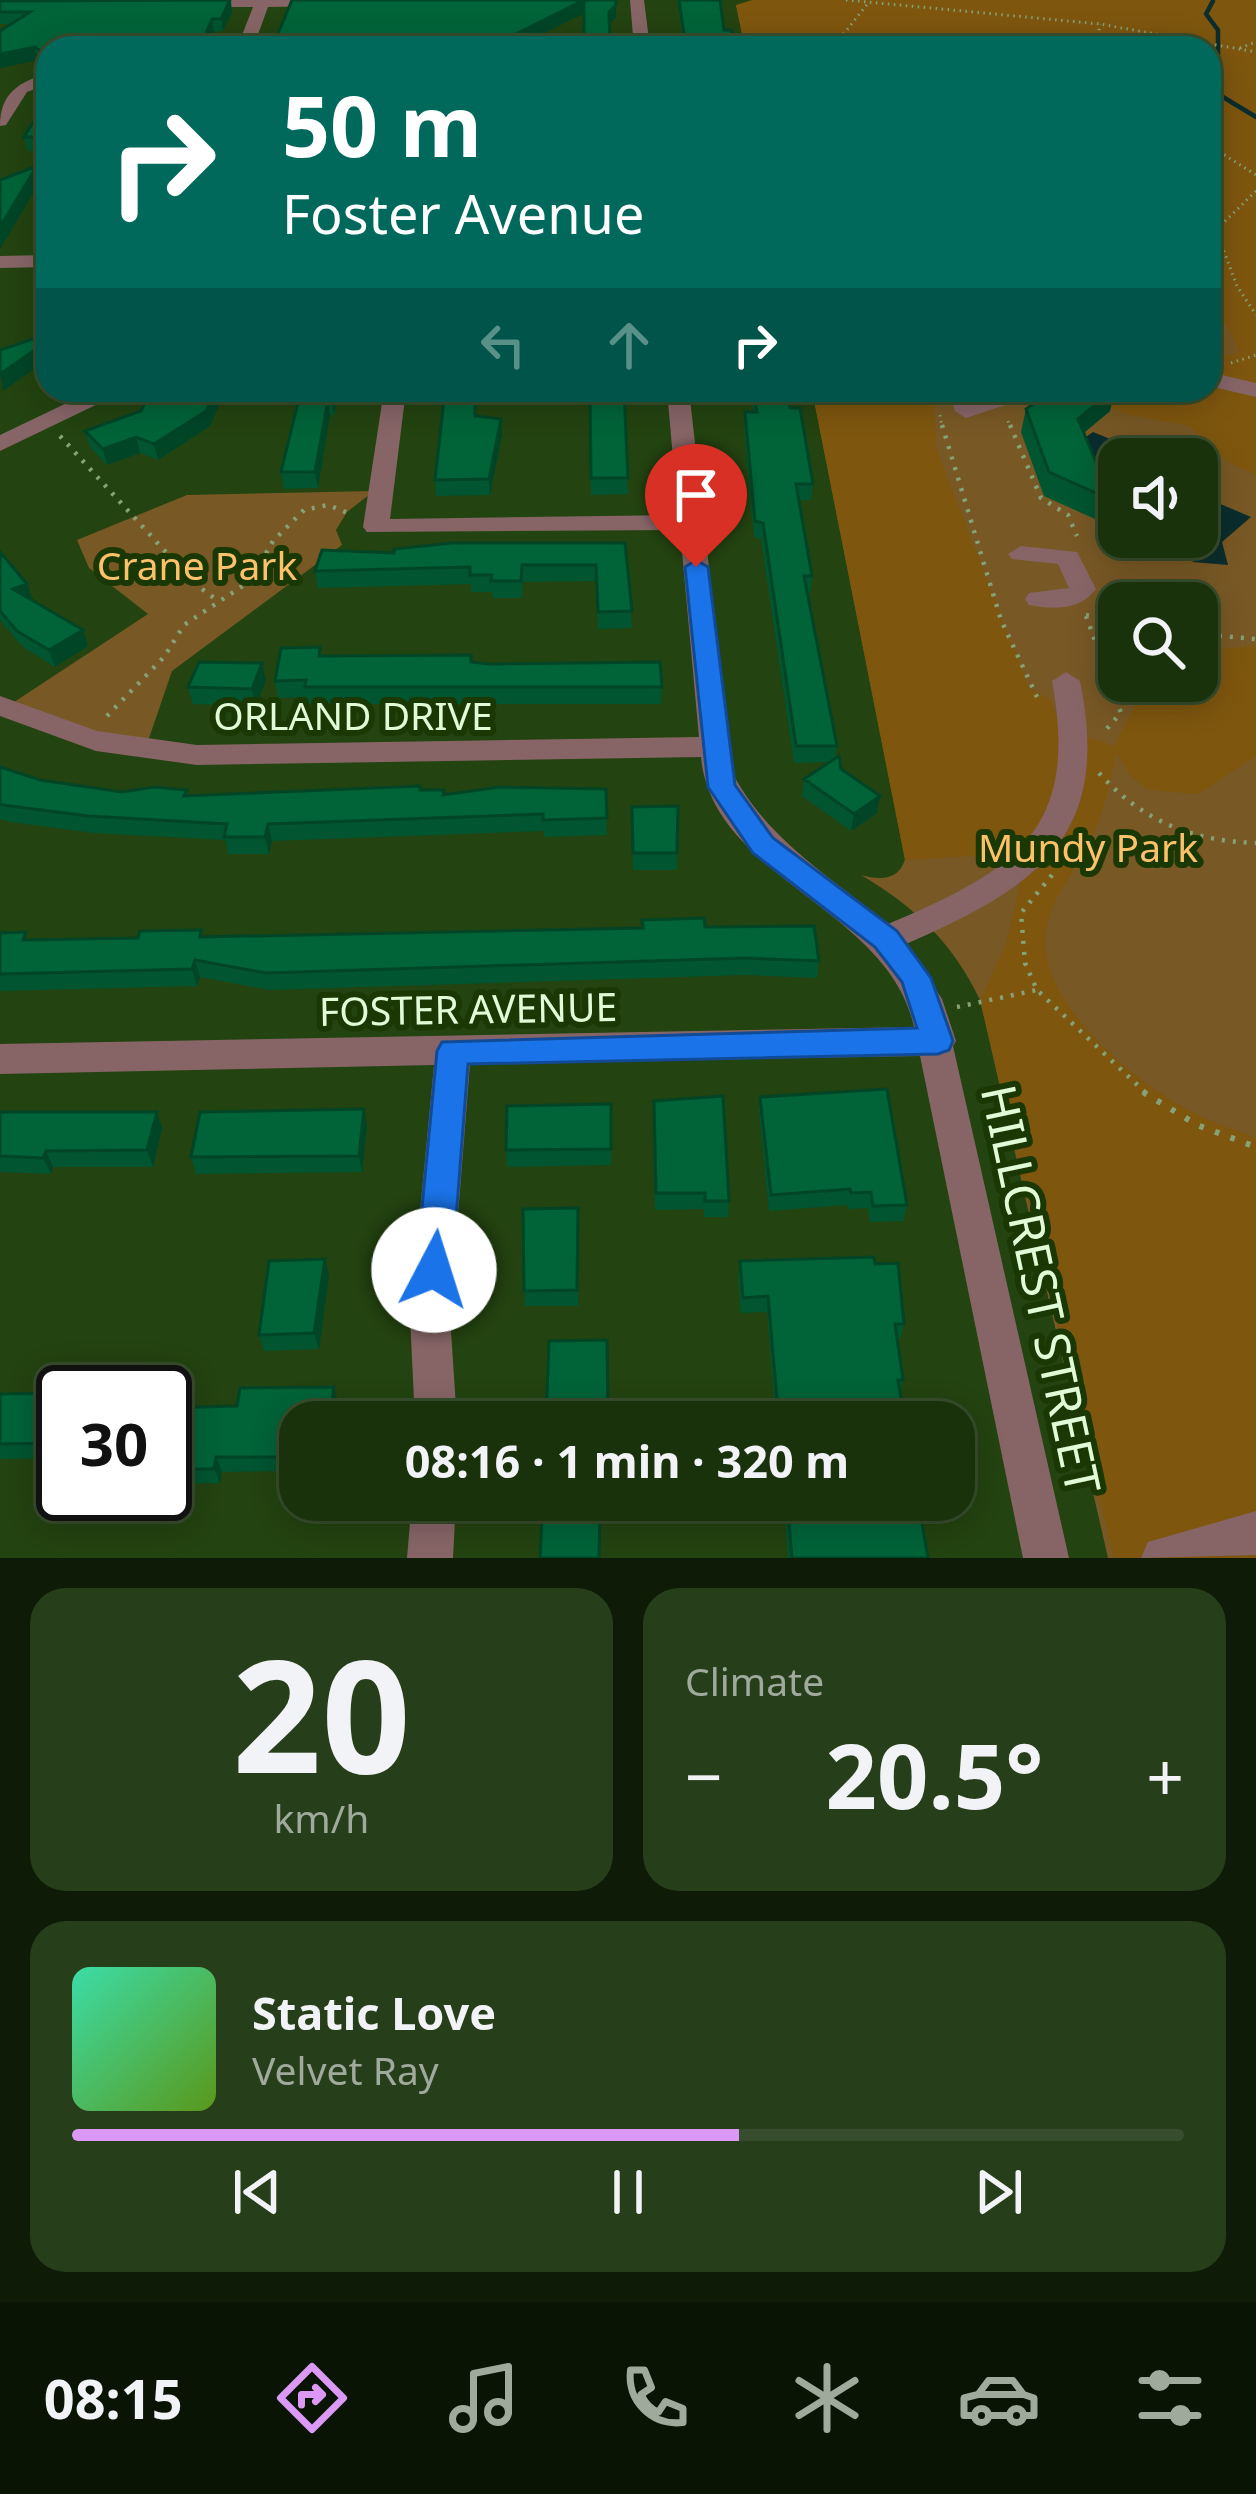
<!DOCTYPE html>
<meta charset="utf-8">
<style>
:root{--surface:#1a320c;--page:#273e1a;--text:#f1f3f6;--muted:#9faa9d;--line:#384d2d;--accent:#db99f5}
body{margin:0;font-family:"Noto Sans",sans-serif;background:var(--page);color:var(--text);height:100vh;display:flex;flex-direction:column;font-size:45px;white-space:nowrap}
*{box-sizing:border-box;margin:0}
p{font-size:39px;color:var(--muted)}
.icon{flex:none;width:66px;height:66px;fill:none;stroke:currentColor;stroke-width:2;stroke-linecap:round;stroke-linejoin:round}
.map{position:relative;height:1558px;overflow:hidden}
.details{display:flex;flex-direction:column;gap:30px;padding:30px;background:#0e1c07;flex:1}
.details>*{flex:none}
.hud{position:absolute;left:36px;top:36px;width:1185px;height:366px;border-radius:36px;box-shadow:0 6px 30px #0003,0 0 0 3px var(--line);background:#00695c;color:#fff;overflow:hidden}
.buttons{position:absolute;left:1098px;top:438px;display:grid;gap:24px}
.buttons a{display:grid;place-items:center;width:120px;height:120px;border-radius:24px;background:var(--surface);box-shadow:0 6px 30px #0003,0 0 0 3px var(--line);font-size:60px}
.speed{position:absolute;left:36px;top:1365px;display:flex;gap:24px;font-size:60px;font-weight:700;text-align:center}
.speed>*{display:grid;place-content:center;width:156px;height:156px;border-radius:50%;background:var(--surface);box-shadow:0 6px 30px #0003,0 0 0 3px var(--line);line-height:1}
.speed .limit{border:6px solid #111;border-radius:18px;background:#fff;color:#111}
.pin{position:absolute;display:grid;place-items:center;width:102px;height:102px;color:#fff;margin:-123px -51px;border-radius:50% 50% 50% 0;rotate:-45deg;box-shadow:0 0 12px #0007}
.pin .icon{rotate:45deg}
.me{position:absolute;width:132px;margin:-66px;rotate:5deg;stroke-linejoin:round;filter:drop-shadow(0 0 9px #0008)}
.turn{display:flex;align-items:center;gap:42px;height:252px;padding:0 48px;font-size:54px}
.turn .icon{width:156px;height:156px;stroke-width:2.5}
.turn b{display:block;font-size:84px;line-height:102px}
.lanes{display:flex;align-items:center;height:114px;padding:0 48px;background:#0003;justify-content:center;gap:60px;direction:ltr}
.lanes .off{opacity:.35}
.big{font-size:90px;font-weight:700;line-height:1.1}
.details .tile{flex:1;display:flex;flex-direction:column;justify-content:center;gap:18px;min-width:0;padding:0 42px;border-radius:36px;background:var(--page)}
.details .dial{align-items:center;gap:0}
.dial b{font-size:156px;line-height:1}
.song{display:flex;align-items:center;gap:36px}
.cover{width:144px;height:144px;border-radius:18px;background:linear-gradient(135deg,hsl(160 70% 55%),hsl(90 70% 35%))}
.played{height:12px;border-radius:6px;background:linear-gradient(90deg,var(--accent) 60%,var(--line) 60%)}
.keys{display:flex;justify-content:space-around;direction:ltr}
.heat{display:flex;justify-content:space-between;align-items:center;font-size:66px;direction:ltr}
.details .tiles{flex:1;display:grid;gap:30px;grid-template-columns:1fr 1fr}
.tile:last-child{grid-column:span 2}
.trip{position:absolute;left:279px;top:1401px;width:696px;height:120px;border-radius:36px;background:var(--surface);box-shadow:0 6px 30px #0003,0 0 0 3px var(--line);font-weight:700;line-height:120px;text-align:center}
.dock{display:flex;height:192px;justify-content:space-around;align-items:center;background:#0a1405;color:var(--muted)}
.dock .icon{width:84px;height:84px}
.dock .on{color:var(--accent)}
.dock b{font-size:54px;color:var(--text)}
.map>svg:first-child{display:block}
.green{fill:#785825;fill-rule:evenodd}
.forest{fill:#7e560e}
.water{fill:#0b2d2d}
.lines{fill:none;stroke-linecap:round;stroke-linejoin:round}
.stream{stroke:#0b2d2d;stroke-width:4.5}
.path-far2{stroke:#86a277;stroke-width:3;stroke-dasharray:1.5 4.5;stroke-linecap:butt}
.path-far1{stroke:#86a277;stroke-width:4.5;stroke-dasharray:3 8;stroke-linecap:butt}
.path{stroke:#86a277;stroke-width:6;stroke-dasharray:4.5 12;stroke-linecap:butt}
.minor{fill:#876567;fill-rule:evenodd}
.wall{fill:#015530}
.shaded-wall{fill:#014527}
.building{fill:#016338;stroke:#014527;stroke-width:3}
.route{fill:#1a73e8;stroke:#114b97;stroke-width:3}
.labels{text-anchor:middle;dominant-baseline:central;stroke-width:12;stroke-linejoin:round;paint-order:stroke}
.park-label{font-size:39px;fill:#fdc269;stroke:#193804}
.street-label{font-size:39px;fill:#e2fbd7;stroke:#193804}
.near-street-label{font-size:48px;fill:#e2fbd7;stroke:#193804}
</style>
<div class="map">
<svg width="1256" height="1558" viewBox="0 0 1256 1558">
<rect width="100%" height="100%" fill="#234310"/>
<!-- green -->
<path class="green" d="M 756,0 L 1256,0 L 1256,1558 L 1108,1558 L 980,1000 C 953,943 914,906 861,875 C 879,880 899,881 905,859 L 812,390 L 1209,390 L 1209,48 L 745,48 L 736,5 L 756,5 ZM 1119,459 L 1197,459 L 1197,537 L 1119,537 ZM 1119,603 L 1197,603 L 1197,681 L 1119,681 Z
M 374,491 L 347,512 L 336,530 L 342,545 L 172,671 L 145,750 L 5,708 L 148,614 L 89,568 L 77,540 L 187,495 Z"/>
<!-- forest -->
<path class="forest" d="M 752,0 L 1256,0 L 1256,475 L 1228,462 L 1189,426 L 1125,414 L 1090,399 L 1085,390 L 1209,390 L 1209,359 L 1240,352 L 1209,290 L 1209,214 L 1216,201 L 1209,185 L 1209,48 L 745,48 L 736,5 Z
M 812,390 L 938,390 L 934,400 L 936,448 L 1029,688 L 1051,700 L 1060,727 L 1114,746 L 1141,694 L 1142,681 L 1197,681 L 1197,641 L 1217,649 L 1256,646 L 1256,756 L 1198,794 L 1148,790 L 1131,776 L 1116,753 C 1110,787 1102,819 1086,849 C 1074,871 1058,891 1050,914 C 1021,989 1129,1078 1188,1110 C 1209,1122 1234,1129 1256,1138 L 1256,1558 L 1114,1558 L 980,1000 L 1005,947 L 1022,877 L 1005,854 L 905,860 Z"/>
<!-- water -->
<path class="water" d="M 1093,432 L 1159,459 L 1119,459 L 1119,498 L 1108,493 L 1083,439 Z
M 1197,494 L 1251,517 L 1222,542 L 1228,565 L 1193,562 L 1187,541 L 1179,537 L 1197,537 Z"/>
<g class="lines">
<!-- stream -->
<path class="stream" d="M 1213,1 L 1206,14 L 1218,30 L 1218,94 L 1256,117"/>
<!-- path-far2 -->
<path class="path-far2" d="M 846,0 L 1100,24 L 1256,52
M 817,48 L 842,36 L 869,2
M 1096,48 L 1100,24
M 1240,48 L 1256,42
M 1209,145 L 1256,175
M 1256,191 L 1216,230 L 1237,286 L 1256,315
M 1231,363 L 1256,355
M 940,415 L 942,428
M 1008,421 L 1011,428"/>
<!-- path-far1 -->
<path class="path-far1" d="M 942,425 L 1001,620 L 1037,697
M 1010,425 L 1041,498 L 1068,515 L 1077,536
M 60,436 L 194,583 L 218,601
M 1086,615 L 1119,622
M 1086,616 L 1121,713 L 1102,734
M 1197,634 L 1256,639
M 107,716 L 164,657 L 184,625 L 250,581 L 273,541 L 304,510 L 328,505 L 353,515
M 1099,773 C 1142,821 1192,841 1256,843
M 1052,875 L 1021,913 L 1025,963 L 1037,990 L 1148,1095
M 957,1007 L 1037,990"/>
<!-- path -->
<path class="path" d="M 1143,1092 L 1197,1125 L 1256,1147"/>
<!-- minor -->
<path class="minor" d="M 184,0 L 339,0 L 340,2 L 333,6 L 268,7 L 253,48 L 237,48 L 253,7 L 189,7 Z
M 630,0 L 644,0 L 650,48 L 634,48 Z
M 48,73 L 48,84 L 27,92 L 6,125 L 0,126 C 0,93 19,82 48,73 Z
M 48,255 L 48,267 L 0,268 L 0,256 Z
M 1209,372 L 1256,383 L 1256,397 L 1209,386 Z
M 94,390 L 102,392 L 102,402 L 0,451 L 0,435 Z
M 384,390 L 406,390 L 390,519 L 678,515 L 667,390 L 689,390 L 732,772 C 767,840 830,876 888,924 C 1015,870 1080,831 1052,681 L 1066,672 L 1080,681 C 1112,837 1038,886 906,944 L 942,999 L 956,1041 L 953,1046 L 1069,1558 L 1023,1558 L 920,1056 L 470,1064 L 450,1316 L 457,1422 L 415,1422 L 410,1316 L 434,1065 L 0,1074 L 0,1044 L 914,1027 C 889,908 712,878 701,757 L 197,765 L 96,751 L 0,716 L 0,696 L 97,731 L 197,745 L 699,737 L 680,530 L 367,532 L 363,527 Z
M 948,390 L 970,390 L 974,402 L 1014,390 L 1050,390 L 966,418 L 955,411 Z
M 1021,546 L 1077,552 L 1096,589 C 1080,610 1054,610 1029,605 L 1025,599 L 1029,593 L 1069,588 L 1058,564 L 1012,559 L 1008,554 Z
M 412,1500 L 456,1500 L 453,1558 L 407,1558 Z
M 1256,1511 L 1256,1555 L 1141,1558 L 1148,1542 Z"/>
</g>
<!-- wall -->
<path class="wall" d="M 231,0 L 232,12 L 223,31 L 214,32 L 208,48 L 48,48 L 48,67 L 38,60 L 0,68 L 0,31 L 10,24 L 0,24 L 0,1 Z
M 616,0 L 616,18 L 609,24 L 584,13 L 514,48 L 272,48 Z
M 677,0 L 720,0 L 724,30 L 734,48 L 684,48 Z
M 48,83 L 48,151 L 28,151 L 24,137 L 46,102 L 44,90 Z
M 48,269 L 48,301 L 43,301 L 39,286 Z
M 301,390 L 339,390 L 334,415 L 330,415 L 318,488 L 284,489 L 281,472 Z
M 445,390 L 477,390 L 476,417 L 502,435 L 490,495 L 436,496 L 435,480 Z
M 590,390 L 624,390 L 628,494 L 591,495 Z
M 750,390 L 786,390 L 813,484 L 811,500 L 799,500 L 812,576 L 810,593 L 807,593 L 837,746 L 835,758 L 841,769 L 880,796 L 877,813 L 851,831 L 802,796 L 804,779 L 829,762 L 794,763 L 761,539 L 754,537 L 752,516 L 744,428 L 745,412 L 753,412 Z
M 219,405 L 210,426 L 158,460 L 140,453 L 107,465 L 90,447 L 85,431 Z
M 1026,409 L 1110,411 L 1084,433 L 1112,500 L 1106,524 L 1044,496 L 1021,432 Z
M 625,543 L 632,628 L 598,629 L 596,581 L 523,582 L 522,598 L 493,598 L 492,592 L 471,592 L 471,584 L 318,588 L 315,571 L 394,553 Z
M 0,552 L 32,600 L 88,646 L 55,667 L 23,647 L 0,620 Z
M 320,647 L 322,656 L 471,655 L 472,663 L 662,687 L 661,704 L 308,704 L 307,697 L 278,698 L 275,681 Z
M 262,663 L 266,680 L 256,706 L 193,704 L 188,687 Z
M 0,767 L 40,780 L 122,792 L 187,790 L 189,796 L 420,790 L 444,795 L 606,789 L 607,835 L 544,837 L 544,831 L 272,841 L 269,854 L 228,854 L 225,840 L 94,833 L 10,822 L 0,819 Z
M 678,806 L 677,870 L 633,870 L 632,807 Z
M 705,927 L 819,961 L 817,978 L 744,975 L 270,990 L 200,977 L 197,986 L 0,991 L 0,933 L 29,939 Z
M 760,1097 L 907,1205 L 903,1221 L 870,1222 L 868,1208 L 848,1209 L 847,1205 L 769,1211 L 759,1113 Z
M 654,1101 L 729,1201 L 728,1217 L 704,1217 L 704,1209 L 655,1210 Z
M 611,1104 L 611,1165 L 507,1167 L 506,1150 Z
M 0,1112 L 157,1112 L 162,1128 L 153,1167 L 53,1167 L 51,1174 L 0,1172 Z
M 367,1126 L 362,1172 L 196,1174 L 191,1157 Z
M 578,1208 L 578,1306 L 525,1306 L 524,1291 Z
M 325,1259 L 329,1275 L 319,1349 L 264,1351 L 259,1335 Z
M 740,1261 L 875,1264 L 904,1324 L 900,1339 L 898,1339 L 903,1380 L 900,1392 L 905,1422 L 776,1422 L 767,1312 L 741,1313 L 738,1277 Z
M 63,1393 L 63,1458 L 0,1459 L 0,1394 Z
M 338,1402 L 335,1422 L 300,1422 L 300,1471 L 222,1472 L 220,1483 L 165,1484 L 165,1408 Z
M 784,1500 L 930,1500 L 925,1518 L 921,1518 L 928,1558 L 788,1558 Z"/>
<!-- shaded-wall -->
<path class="shaded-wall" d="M 230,0 L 232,12 L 223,31 L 221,19 Z
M 584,0 L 585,13 L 514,48 L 506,39 Z
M 616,5 L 616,18 L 609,24 L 609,12 Z
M 212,19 L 214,32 L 208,48 L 200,48 Z
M 35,47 L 38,60 L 0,68 L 0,54 Z
M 37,166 L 41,180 L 0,249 L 0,227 Z
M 48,341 L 48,359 L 3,391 L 0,374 Z
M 216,390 L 219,405 L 210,426 L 158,460 L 154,444 Z
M 334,390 L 339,390 L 334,415 L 332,399 Z
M 1113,390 L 1115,390 L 1110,411 L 1072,442 L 1078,419 Z
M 328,400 L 330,415 L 318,488 L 315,472 Z
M 501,419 L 502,435 L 490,495 L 489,479 Z
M 136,437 L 140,453 L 107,465 L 103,449 Z
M 27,584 L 33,600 L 13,589 Z
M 83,630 L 88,646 L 55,667 L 49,650 Z
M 262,663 L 266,680 L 256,706 L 252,689 Z
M 880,796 L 877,813 L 851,831 L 854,814 Z
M 268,824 L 272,841 L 269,854 L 265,837 Z
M 195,960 L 200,977 L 197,986 L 192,969 Z
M 364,1109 L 367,1126 L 362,1172 L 359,1156 Z
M 157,1112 L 162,1128 L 153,1167 L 147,1150 Z
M 46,1151 L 53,1167 L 51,1174 L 43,1158 Z
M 325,1259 L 329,1275 L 319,1349 L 314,1333 Z
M 334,1387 L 338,1402 L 335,1422 L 329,1422 Z
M 216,1457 L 222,1472 L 220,1483 L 214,1469 Z"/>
<!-- building -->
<path class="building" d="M 230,0 L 221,19 L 212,19 L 200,48 L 48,48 L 48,56 L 35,47 L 0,54 L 0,31 L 30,12 L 0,12 L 0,1 Z
M 292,0 L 616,0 L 616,5 L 609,12 L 610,48 L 584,48 L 584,0 L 506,39 L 514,48 L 494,48 L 459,39 L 414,39 L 412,48 L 272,48 Z
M 679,0 L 720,0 L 724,30 L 731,30 L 734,48 L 686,48 Z
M 48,99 L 48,137 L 24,137 Z
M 37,166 L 0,227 L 0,180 Z
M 48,269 L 48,286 L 39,286 Z
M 45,335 L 48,341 L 0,374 L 0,350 Z
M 152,390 L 216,390 L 206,411 L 154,444 L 136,437 L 103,449 L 85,431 L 141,411 Z
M 301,390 L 334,390 L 332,399 L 328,400 L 315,472 L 281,472 Z
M 445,390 L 475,390 L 475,416 L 501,419 L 489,479 L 435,480 Z
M 590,390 L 624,390 L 628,478 L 591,478 Z
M 753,390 L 786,390 L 790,408 L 800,408 L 813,484 L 796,484 L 812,576 L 804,576 L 837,746 L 796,746 L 763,523 L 755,521 L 753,500 L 745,412 L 757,412 Z
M 1053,390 L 1113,390 L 1078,419 L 1112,500 L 1049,472 L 1026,409 Z
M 452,543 L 625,543 L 632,611 L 598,612 L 596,565 L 522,565 L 521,581 L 491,581 L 492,575 L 470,575 L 470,567 L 315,571 L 322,550 L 394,553 L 394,549 Z
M 0,552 L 27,584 L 13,589 L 83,630 L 49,650 L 17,631 L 0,611 Z
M 320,647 L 319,656 L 471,655 L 471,662 L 490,664 L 660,662 L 662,687 L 305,687 L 306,680 L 275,681 L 281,648 Z
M 199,662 L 262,663 L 252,689 L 188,687 Z
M 839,756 L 841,769 L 880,796 L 854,814 L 804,779 Z
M 0,767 L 40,780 L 122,792 L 154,787 L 187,790 L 184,796 L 420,786 L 420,790 L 444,790 L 443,795 L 500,787 L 606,789 L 607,818 L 543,820 L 543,814 L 268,824 L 265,837 L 224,837 L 227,824 L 88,816 L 3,805 L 0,804 Z
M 678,806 L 677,853 L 633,853 L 632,807 Z
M 704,918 L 705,927 L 814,926 L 819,961 L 745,958 L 266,973 L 195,960 L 192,969 L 0,974 L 0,933 L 26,932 L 23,940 L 138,938 L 140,931 L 201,930 L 200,937 L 643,928 L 642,920 Z
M 887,1089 L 907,1205 L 873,1206 L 871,1192 L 851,1193 L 850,1189 L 771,1195 L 760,1097 Z
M 723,1096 L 729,1201 L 705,1201 L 705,1193 L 656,1193 L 654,1101 Z
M 611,1104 L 611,1149 L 506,1150 L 507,1106 Z
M 364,1109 L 359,1156 L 191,1157 L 200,1112 Z
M 0,1112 L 157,1112 L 147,1150 L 46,1151 L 43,1158 L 0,1156 Z
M 578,1208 L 577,1290 L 524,1291 L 523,1209 Z
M 874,1257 L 875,1264 L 898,1263 L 904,1324 L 895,1324 L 903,1380 L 898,1380 L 905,1422 L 779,1422 L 768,1296 L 743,1298 L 740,1261 Z
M 325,1259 L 314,1333 L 259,1335 L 269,1261 Z
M 607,1340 L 608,1422 L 546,1422 L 549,1341 Z
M 334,1387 L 329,1422 L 300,1422 L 300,1457 L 216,1457 L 214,1469 L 165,1469 L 165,1408 L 237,1406 L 240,1388 Z
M 63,1393 L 63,1443 L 0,1444 L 0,1394 Z
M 543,1500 L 600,1500 L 599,1558 L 540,1558 Z
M 787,1500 L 930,1500 L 930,1504 L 919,1505 L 928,1558 L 792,1558 Z"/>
<!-- route -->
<path class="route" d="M 696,560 L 708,567 L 735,785 L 773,838 L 897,931 L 931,978 L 953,1041 L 949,1050 L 938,1054 L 468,1064 L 452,1270 L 447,1282 L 434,1287 L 421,1282 L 416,1270 L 437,1051 L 442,1042 L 917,1028 L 902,982 L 875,947 L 753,853 L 708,787 L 685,567 Z"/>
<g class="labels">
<!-- park labels -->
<g class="park-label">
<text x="197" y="564">Crane Park</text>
<text x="1088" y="846">Mundy Park</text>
</g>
<!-- street labels -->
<g class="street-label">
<text x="353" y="714">ORLAND DRIVE</text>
<text transform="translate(468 1008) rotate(-1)">FOSTER AVENUE</text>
</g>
<!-- near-street labels -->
<g class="near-street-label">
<text transform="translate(1042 1289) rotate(78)">HILLCREST STREET</text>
</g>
</g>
</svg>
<div class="buttons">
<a><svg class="icon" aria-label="sound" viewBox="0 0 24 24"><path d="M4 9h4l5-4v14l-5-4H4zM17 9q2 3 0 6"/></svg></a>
<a><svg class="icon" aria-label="search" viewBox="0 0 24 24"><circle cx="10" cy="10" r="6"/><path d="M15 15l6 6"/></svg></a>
</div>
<div class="speed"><div class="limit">30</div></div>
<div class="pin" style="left:696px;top:567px;background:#d93025"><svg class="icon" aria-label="arrive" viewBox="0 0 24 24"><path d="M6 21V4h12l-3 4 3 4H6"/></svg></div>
<svg class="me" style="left:434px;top:1270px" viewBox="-20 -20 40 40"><circle r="19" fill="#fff"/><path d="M0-13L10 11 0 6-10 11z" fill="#1a73e8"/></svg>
<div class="trip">08:16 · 1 min · 320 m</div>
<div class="hud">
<div class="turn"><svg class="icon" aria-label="right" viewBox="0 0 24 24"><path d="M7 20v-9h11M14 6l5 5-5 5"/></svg><div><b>50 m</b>Foster Avenue</div></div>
<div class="lanes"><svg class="icon off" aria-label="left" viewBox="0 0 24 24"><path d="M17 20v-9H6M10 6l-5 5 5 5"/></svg><svg class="icon off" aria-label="ahead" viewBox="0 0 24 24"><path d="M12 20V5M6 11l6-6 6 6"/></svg><svg class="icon" aria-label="right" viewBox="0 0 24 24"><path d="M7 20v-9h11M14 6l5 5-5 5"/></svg></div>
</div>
</div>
<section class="details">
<div class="tiles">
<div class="tile dial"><b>20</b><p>km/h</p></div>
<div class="tile"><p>Climate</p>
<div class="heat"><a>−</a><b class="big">20.5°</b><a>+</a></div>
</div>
<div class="tile">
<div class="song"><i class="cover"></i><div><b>Static Love</b><p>Velvet Ray</p></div></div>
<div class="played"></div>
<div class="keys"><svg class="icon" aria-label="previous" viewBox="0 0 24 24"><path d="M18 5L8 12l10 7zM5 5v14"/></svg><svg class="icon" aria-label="pause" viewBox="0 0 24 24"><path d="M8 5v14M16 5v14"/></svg><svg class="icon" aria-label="next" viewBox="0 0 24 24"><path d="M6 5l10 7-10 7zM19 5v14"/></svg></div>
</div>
</div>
</section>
<nav class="dock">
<b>08:15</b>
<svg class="icon on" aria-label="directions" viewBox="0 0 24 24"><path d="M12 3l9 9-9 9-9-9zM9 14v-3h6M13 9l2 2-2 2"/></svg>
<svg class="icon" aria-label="music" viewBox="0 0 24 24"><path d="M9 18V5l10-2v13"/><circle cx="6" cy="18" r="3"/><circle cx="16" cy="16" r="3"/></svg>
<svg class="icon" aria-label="phone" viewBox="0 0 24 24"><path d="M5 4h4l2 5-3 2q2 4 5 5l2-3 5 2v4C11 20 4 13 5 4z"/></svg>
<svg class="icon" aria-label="climate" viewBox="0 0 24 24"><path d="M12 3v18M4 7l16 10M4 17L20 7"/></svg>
<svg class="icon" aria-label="car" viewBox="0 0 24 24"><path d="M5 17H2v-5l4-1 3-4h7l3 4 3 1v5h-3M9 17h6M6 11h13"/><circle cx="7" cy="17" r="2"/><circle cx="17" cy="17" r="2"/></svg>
<svg class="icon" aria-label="filters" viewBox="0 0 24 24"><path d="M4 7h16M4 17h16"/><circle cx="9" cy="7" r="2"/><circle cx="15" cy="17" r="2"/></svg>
</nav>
